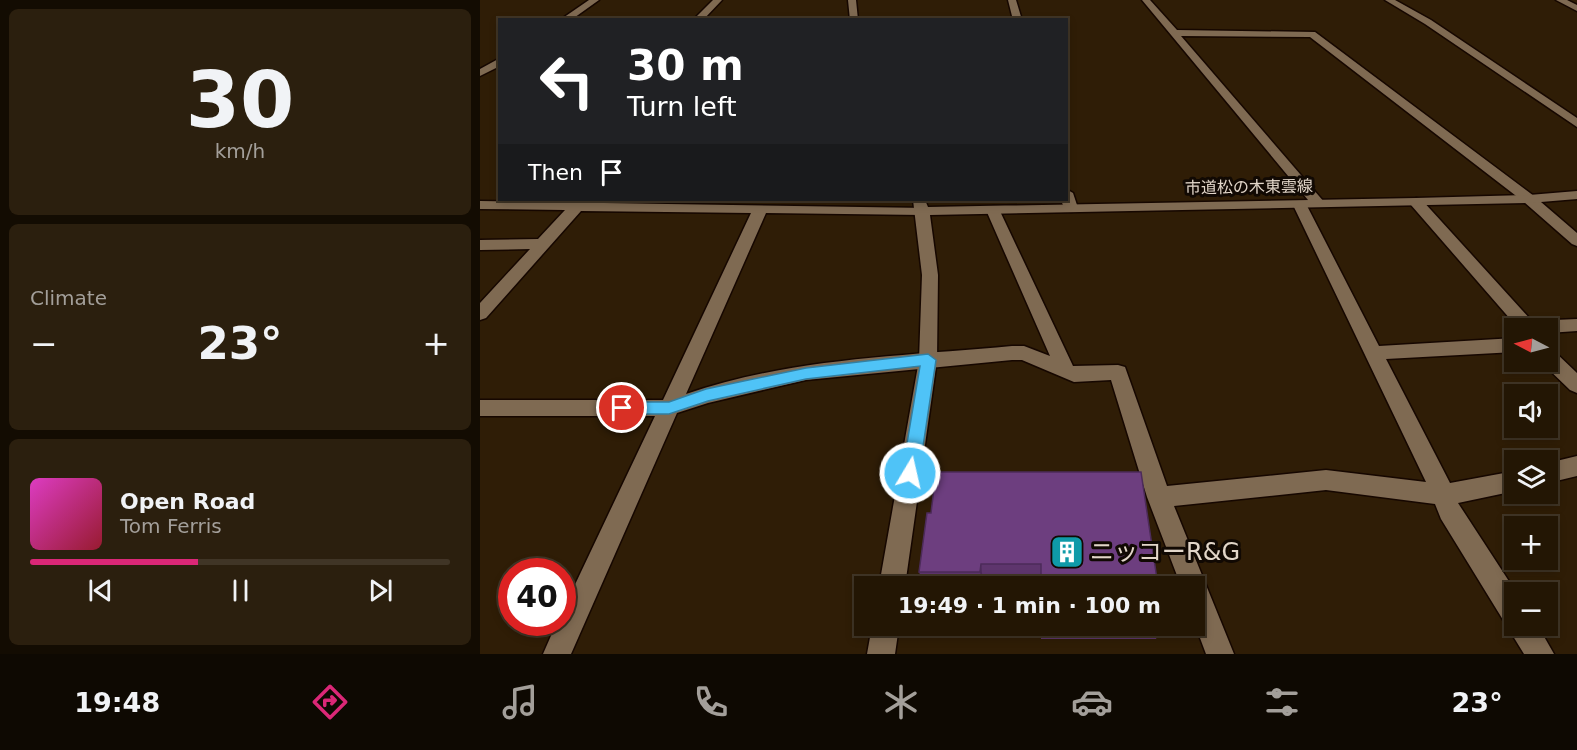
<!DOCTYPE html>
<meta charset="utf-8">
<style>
:root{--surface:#231604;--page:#2b1f0e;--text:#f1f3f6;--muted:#a39f9a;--line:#403526;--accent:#db2777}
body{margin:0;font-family:"DejaVu Sans","Noto Sans JP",sans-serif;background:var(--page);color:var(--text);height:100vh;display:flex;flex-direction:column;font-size:22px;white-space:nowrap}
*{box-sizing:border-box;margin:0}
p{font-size:20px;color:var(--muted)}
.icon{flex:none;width:33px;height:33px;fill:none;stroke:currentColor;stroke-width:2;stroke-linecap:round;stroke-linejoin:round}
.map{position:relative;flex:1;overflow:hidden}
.side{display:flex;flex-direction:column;gap:9px;padding:9px;background:#130c02;width:480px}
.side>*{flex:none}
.guide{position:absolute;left:18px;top:18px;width:570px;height:183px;border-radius:0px;box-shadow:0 3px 9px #0003,0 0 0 2px var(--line);background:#202124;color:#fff;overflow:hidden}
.needle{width:39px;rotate:276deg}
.buttons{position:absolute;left:1024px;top:318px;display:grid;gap:12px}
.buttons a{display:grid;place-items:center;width:54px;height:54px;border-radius:0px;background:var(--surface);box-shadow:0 3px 9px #0003,0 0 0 2px var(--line);font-size:30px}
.speed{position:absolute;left:18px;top:558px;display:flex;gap:12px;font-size:30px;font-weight:700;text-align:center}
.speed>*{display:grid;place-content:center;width:78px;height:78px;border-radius:50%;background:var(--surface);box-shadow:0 3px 9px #0003,0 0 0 2px var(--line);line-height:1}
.speed .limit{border:9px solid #d22;background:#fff;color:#111}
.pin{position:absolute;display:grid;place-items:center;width:51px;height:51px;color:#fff;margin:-26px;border:3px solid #fff;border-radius:50%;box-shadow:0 2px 6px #0007}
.me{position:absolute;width:66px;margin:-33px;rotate:9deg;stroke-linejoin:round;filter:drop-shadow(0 0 4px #0008)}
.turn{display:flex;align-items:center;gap:21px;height:126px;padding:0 30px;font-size:27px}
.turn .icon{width:78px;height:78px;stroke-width:2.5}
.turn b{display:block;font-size:42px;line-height:51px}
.then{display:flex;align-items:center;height:57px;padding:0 30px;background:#0003;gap:12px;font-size:22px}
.big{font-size:45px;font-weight:700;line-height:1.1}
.side .card{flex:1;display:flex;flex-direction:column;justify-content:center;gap:9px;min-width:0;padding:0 21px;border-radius:9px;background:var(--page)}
.side .dial{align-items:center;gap:0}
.dial b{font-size:78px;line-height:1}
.song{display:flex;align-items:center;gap:18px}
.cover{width:72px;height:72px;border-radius:9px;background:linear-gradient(135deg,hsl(310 70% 55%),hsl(350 70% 35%))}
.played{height:6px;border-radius:3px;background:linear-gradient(90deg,var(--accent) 40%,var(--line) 40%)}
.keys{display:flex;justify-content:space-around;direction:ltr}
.heat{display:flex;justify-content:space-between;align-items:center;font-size:33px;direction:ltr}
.trip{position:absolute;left:374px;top:576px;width:351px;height:60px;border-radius:0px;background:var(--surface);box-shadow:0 3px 9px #0003,0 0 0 2px var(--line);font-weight:700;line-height:60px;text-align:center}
.dock{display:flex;height:96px;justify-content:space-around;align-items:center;background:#0e0902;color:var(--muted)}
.dock .icon{width:42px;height:42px}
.dock .on{color:var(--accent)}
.dock b{font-size:27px;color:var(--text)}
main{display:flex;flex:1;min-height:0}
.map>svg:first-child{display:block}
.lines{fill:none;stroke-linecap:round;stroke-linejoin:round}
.street-casing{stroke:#160700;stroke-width:3}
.secondary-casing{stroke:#160700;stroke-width:3}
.street{fill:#7f6a52;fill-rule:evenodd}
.secondary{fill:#7f6a52;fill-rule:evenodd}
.wall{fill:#5e356d}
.shaded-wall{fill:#4c2b59}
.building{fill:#6d3e7f;stroke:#4c2b59;stroke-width:1.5}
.route{fill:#4fc3f7;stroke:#337fa1;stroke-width:1.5}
.labels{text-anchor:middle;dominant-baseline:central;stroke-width:6;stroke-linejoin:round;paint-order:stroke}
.far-street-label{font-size:16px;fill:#e2d6c9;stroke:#110903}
.near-poi-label{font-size:24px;fill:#e2d6c9;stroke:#110903;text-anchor:start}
</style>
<main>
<section class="side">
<div class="card dial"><b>30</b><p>km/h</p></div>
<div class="card"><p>Climate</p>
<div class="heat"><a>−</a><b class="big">23°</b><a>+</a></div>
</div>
<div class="card">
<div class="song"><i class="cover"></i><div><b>Open Road</b><p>Tom Ferris</p></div></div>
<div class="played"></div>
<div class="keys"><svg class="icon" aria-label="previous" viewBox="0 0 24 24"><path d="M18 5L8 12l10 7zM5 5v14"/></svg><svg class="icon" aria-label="pause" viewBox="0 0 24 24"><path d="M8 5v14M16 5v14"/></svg><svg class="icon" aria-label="next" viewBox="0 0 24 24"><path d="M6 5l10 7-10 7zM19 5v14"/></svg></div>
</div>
</section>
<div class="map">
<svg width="1097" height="654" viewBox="0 0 1097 654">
<rect width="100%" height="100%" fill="#2f1d06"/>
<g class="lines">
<defs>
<path id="street" d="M 109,0 L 119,0 L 91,20 L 80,20 Z
M 233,0 L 242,0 L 223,20 L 213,20 Z
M 528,0 L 536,0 L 542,20 L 533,20 Z
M 662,0 L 670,0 L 697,30 L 835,32 L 1054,196 L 1097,233 L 1097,246 L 1092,244 L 1044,202 L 830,37 L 701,36 L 845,203 L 843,206 L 833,206 Z
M 905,0 L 915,0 L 951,20 L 1097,118 L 1097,127 L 945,24 Z
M 1076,0 L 1087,0 L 1097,5 L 1097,11 Z
M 20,58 L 20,66 L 0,76 L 0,69 Z
M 586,189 L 593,193 L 598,208 L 596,211 L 591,212 L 584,208 L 581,200 L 586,200 Z
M 936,198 L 941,199 L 1052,321 L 1097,319 L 1097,331 L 1068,333 L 1068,328 L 1038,328 L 931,205 L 929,202 Z
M 0,201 L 447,208 L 449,211 L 442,215 L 286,213 L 206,394 C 310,358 424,356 532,346 L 544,346 L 570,356 L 506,210 L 513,206 L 518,207 L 593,366 L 638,365 L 645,367 L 687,486 L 846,470 L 946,482 L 813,205 L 815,202 L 825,202 L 899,346 L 1035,338 L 1035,352 L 906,359 L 970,483 L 1035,471 L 1035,491 L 978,503 L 1036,592 L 1035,626 L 1058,626 L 1074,654 L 1044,654 L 961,519 L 955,504 L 846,490 L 694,506 L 754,654 L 726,654 L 714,622 L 714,586 L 701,586 L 667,497 L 631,380 L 594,382 L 542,360 L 532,360 L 326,380 L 228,403 L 197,413 L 91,654 L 63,654 L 77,622 L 82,622 L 82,612 L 175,416 L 0,416 L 0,400 L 183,400 L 271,213 L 101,211 L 6,318 L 0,320 L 0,303 L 50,249 L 0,250 L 0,240 L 58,239 L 85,210 L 0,209 Z
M 1068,350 L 1075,352 L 1097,373 L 1097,393 L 1090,390 L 1061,362 L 1068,362 Z
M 1097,456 L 1097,476 L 1068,483 L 1068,463 Z"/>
<path id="secondary" d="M 368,0 L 376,0 L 378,20 L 370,20 Z
M 1097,191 L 1097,199 L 1049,203 L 450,215 L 458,275 L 457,360 L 425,586 L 399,586 L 439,360 L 442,275 L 433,200 L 445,200 L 448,207 L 936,198 L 1049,195 Z
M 392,626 L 419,626 L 415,654 L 387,654 Z"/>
</defs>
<!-- street casing -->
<use href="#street" class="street-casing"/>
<!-- secondary casing -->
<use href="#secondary" class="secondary-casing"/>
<!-- street -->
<use href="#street" class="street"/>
<!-- secondary -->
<use href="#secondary" class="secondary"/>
</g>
<!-- wall -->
<path class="wall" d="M 451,513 L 678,586 L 560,586 L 560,582 L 503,582 L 503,586 L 444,586 L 439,572 Z
M 561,626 L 682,626 L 676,639 L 561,639 Z"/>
<!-- shaded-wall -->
<path class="shaded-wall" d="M 501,564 L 503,582 L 503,586 L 500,572 Z"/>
<!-- building -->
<path class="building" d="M 456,472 L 661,472 L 678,586 L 561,586 L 561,564 L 501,564 L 500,572 L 439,572 L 447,513 L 451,513 Z"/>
<!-- route -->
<path class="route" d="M 448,354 L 456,360 L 439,473 L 436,479 L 430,481 L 424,479 L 422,473 L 440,366 L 326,379 L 228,401 L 189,414 L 142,414 L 137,412 L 134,408 L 137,404 L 142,402 L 189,402 L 226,389 L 326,368 Z"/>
<!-- icons -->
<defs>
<symbol id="building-square" viewBox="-11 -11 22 22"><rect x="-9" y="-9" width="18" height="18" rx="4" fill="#0f9aa8" stroke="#110903"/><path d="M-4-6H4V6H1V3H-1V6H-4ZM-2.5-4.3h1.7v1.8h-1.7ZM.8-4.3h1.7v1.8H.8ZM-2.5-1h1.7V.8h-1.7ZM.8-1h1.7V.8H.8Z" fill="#fff"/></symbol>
</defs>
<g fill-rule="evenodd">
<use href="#building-square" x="568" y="533" width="38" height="38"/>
</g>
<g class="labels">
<!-- far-street labels -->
<g class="far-street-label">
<text transform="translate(769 187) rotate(-1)">市道松の木東雲線</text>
</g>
<!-- near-poi labels -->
<g class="near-poi-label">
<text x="610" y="552">ニッコーR&amp;G</text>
</g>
</g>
</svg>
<div class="buttons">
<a><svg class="needle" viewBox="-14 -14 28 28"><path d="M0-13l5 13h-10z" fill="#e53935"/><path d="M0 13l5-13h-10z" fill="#a39f9a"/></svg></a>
<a><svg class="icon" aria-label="sound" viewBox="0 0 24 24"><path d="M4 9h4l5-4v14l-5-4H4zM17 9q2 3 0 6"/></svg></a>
<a><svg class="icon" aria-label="layers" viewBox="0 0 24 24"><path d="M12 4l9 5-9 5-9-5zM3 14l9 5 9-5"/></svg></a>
<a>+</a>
<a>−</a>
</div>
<div class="speed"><div class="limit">40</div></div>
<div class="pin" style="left:142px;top:408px;background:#d93025"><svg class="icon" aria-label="arrive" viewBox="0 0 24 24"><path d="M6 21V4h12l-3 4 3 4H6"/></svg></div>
<svg class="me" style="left:430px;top:473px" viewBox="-20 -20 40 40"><circle r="17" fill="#4fc3f7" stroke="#fff" stroke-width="3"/><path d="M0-11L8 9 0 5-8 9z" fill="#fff"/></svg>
<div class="trip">19:49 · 1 min · 100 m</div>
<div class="guide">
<div class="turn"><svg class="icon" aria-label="left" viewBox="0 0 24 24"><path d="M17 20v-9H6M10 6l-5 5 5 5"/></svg><div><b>30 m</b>Turn left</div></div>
<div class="then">Then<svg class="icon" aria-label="arrive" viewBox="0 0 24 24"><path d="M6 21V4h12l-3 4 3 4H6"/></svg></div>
</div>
</div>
</main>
<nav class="dock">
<b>19:48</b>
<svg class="icon on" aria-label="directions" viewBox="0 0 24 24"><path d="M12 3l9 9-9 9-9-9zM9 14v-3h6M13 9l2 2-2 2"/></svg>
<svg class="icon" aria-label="music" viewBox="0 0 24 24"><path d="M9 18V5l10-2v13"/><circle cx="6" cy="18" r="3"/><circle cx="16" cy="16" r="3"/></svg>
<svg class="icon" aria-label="phone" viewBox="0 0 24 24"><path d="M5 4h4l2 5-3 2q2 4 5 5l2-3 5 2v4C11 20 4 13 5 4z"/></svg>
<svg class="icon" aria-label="climate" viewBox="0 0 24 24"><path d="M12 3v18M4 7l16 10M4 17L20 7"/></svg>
<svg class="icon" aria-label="car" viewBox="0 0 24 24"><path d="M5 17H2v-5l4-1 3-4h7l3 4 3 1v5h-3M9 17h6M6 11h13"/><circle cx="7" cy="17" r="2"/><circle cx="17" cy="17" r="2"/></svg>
<svg class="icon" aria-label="filters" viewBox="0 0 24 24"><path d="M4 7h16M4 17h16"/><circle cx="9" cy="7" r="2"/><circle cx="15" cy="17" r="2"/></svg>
<b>23°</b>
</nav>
